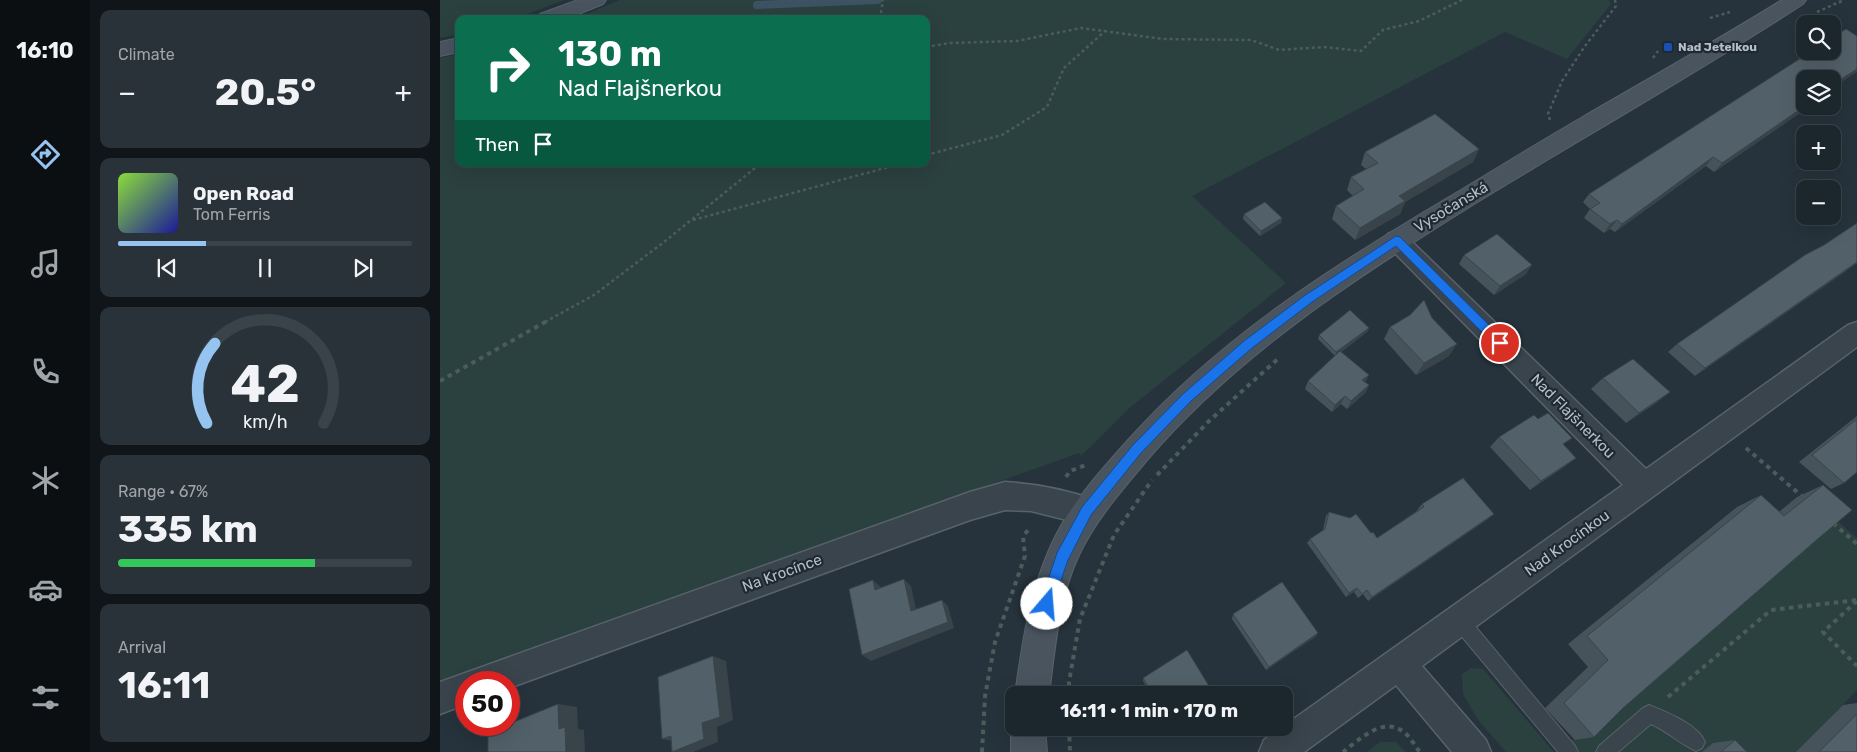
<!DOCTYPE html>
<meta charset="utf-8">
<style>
:root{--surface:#1c262d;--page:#293239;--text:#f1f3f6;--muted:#a0a5aa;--line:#3a4349;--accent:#94c4ef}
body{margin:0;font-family:Rubik,sans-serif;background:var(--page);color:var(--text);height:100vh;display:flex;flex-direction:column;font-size:19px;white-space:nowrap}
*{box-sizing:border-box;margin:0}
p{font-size:16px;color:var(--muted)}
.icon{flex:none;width:28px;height:28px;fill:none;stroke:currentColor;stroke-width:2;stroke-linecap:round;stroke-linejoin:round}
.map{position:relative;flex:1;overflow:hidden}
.drawer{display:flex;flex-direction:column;gap:10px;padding:10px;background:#0f1519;width:350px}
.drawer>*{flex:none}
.top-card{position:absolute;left:15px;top:15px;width:475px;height:152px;border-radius:10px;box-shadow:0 5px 20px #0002,0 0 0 1px var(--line);background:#0b6e4f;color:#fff;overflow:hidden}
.buttons{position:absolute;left:1356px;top:15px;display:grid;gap:10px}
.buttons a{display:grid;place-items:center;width:45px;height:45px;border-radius:10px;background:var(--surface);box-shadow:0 5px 20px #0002,0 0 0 1px var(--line);font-size:25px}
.speed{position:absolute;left:15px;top:671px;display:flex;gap:10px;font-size:25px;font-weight:700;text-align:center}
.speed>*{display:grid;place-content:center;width:65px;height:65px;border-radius:50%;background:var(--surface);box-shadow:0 5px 20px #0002,0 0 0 1px var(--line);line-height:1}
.speed .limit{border:8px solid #d22;background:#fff;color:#111}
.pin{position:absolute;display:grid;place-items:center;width:42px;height:42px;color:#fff;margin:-21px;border:2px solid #fff;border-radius:50%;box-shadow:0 1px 5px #0007}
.me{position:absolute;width:55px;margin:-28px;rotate:18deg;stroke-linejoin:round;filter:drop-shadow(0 0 4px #0008)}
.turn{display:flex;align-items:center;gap:18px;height:105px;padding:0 20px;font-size:22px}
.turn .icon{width:65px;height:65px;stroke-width:2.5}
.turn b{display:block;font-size:35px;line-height:42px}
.then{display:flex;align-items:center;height:48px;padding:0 20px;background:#0003;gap:10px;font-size:19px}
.big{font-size:38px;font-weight:700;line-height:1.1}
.drawer .tile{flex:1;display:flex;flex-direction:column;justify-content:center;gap:8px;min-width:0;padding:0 18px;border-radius:10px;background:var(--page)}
.drawer .dial{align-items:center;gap:0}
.dial svg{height:130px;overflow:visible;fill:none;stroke:var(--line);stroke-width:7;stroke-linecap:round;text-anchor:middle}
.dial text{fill:var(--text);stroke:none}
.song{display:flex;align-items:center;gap:15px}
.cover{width:60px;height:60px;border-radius:8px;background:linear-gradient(135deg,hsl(90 70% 55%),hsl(240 70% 35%))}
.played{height:5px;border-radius:2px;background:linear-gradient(90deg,var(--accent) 30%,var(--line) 30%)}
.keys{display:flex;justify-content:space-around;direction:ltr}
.heat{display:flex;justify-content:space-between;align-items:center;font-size:28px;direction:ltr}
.charge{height:8px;border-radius:4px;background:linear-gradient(90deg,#34c759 67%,var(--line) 0)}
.trip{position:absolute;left:565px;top:686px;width:288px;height:50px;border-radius:10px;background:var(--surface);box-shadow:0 5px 20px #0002,0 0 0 1px var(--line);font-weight:700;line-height:50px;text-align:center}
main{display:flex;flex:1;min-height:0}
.tabs{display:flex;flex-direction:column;width:90px;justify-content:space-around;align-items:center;background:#0b0f12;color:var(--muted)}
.tabs .icon{width:35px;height:35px}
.tabs .active{color:var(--accent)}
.tabs b{font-size:22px;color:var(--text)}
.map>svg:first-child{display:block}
.green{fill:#2b413f}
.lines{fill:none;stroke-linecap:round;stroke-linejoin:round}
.stream{stroke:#3d5363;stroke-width:8}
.service-casing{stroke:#58626a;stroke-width:2}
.minor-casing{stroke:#58626a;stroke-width:3}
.secondary-casing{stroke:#58626a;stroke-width:2}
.path-far1{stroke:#4a5d5d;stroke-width:2.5;stroke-dasharray:3 3;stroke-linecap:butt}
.path{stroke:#4a5d5d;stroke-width:4;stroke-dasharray:4.5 4.5;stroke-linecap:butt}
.service{fill:#3a444c;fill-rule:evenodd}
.minor{fill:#3a444c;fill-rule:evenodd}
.secondary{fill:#49545f;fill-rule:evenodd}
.wall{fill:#47535a}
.shaded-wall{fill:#39434a}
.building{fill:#526069;stroke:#39434a}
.route{fill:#1a73e8;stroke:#114b97}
.transit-dot{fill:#1a4fb4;stroke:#1f2931;stroke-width:2}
.labels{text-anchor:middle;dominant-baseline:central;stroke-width:4.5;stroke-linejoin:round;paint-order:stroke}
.far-poi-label{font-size:12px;font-weight:bold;fill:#b6bfc7;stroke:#1f2931;text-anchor:start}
.street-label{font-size:15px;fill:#b6bfc7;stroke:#1f2931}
</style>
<main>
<nav class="tabs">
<b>16:10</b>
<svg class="icon active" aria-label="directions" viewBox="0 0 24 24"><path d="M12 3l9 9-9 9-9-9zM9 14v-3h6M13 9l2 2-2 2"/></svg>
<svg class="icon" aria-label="music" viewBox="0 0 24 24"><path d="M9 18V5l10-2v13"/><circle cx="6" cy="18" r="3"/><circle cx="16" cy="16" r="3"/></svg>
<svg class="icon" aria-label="phone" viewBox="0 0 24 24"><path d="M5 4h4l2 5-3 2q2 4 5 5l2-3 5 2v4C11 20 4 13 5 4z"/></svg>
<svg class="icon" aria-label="climate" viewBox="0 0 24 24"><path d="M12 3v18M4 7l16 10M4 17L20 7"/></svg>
<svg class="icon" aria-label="car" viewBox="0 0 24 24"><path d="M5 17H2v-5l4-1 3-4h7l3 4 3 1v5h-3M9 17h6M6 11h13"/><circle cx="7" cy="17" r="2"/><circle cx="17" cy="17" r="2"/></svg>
<svg class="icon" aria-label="filters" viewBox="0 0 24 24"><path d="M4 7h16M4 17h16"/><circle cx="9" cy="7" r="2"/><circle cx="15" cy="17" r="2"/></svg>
</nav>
<section class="drawer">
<div class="tile"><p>Climate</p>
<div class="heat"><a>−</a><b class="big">20.5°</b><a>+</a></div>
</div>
<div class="tile">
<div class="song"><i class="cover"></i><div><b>Open Road</b><p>Tom Ferris</p></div></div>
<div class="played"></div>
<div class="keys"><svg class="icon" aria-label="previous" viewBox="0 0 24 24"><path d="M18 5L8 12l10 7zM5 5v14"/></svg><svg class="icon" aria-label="pause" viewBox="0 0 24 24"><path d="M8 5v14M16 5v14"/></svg><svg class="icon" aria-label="next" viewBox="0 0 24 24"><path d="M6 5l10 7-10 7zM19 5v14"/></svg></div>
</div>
<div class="tile dial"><svg viewBox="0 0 100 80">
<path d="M14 69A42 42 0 1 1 86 69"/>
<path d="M14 69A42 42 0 0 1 19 20" stroke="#94c4ef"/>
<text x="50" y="56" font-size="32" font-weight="700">42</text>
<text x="50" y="72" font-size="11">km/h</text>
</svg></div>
<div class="tile"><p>Range · 67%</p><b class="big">335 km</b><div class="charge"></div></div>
<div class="tile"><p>Arrival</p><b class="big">16:11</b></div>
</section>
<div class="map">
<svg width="1417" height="752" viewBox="0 0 1417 752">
<rect width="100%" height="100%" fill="#26333c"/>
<!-- green -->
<path class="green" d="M 0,0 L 124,0 L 75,19 L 19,19 L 19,34 L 0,38 Z
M 180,0 L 1168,0 L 1171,4 L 1127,59 L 1065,32 L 752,196 L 846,283 L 688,409 L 641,456 L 639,453 L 0,682 L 0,58 L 19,54 L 19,164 L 486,164 L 486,19 L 135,19 Z
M 1392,516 L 1417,538 L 1417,690 L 1357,752 L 1118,752 Z
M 1031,668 L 1043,669 L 1114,752 L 1066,752 L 1038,720 L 1023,694 L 1022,674 Z
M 940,742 L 956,742 L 966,752 L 927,752 Z"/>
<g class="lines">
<!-- stream -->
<path class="stream" d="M 317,5 L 438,0"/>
<defs>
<path id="service" d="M 1019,612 L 1025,614 L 1135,746 L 1138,752 L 1118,752 L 1013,626 L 1011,620 L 1013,614 Z
M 1209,705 C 1226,712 1258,724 1265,742 L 1262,748 L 1256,751 C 1240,744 1227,731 1211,724 L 1178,752 L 1156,752 L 1159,746 L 1203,708 Z"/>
<path id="minor" d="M 956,231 L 964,234 L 1206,469 L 1408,325 L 1417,322 L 1417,347 L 982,666 L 1046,740 L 1051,752 L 1012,752 L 956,685 L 864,752 L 819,752 L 824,740 L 1183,485 L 948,246 L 944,240 L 948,234 Z
M 565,482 C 596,484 628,490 657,501 L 661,511 L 657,521 L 647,525 L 591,511 L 565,510 L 530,520 L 69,688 L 69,682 L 26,682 L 26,704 L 0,714 L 0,682 L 530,492 Z"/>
<path id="secondary" d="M 138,0 L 166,0 L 163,4 L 126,19 L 97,19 L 100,14 Z
M 1342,0 L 1366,0 L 1363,4 C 1257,73 1147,135 1039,201 C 920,275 800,352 708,459 C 683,489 656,519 639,555 C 619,597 615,648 609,695 L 575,695 C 583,636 592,576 622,524 C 640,493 665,466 689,439 C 782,335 902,260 1021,190 C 1061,166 1101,141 1141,118 C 1208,79 1276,41 1342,0 Z
M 19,38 L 19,52 L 0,56 L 0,42 Z
M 574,720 L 574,728 L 605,728 L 607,752 L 571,752 L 571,728 Z"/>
</defs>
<!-- service casing -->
<use href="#service" class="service-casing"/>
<!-- minor casing -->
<use href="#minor" class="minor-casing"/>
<!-- secondary casing -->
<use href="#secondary" class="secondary-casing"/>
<!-- path-far1 -->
<path class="path-far1" d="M 1377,12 L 1404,0
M 1270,18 L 1290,12
M 440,19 L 443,0
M 486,47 L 510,43 L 577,41 L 641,28 L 723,39 L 811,40 L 839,50 L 884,47 L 921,51 L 943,30 L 979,21 L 1022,0
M 1213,58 L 1218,51
M 1110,120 L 1108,114 L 1122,81 L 1145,46 L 1176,6 L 1175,0
M 486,155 L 562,135 L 607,107 L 624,68 L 665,31
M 253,220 L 460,164
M 105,322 L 154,295 L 224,242 L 320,164"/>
<!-- path -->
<path class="path" d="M 0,381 L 107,321
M 1306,448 L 1364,498
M 717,475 L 769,421 L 840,357
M 626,477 L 630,471 L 646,465
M 1393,523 L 1417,544
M 1417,601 L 1383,632 L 1417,666
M 629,695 L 629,682 L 640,619 L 674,535 L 712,480
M 1228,697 L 1331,610 L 1417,600
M 629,728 L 630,752
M 542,752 L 545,696 L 555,642 L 585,556 L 583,537 L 590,527
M 903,752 C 920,739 944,715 965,733 C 971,738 975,746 980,752"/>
<!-- service -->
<use href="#service" class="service"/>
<!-- minor -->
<use href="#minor" class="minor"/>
<!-- secondary -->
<use href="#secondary" class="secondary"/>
</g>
<!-- wall -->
<path class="wall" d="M 1392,79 L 1365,106 L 1370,106 L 1274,172 L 1266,166 L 1175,232 L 1170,229 L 1164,233 L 1144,218 L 1150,209 L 1143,202 L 1149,194 Z
M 1039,149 L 1033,162 L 965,202 L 960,214 L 915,240 L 892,219 L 896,206 L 913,196 L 907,190 L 911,177 L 926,169 L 921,165 L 925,152 Z
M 804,214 L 842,218 L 841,223 L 820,236 L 803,219 Z
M 1417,223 L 1417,263 L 1255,376 L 1228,352 L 1237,344 Z
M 1024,255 L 1086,274 L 1054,295 L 1019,264 Z
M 992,318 L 1009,356 L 976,375 L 944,339 L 950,327 Z
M 929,328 L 927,332 L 901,352 L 929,375 L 925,382 L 929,385 L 925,393 L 907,409 L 901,404 L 892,412 L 865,389 L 868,381 L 895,356 L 878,339 L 879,335 Z
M 1163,378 L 1230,392 L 1216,403 L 1186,423 L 1151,389 Z
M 1417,416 L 1417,472 L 1404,483 L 1391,489 L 1359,462 Z
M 1059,437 L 1124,445 L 1136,458 L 1124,467 L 1090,490 L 1050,447 Z
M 1383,485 L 1373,543 L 1183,708 L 1154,737 L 1135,740 L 1105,708 L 1148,667 L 1128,644 L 1297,507 L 1321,495 L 1339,512 L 1357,497 Z
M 982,504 L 1048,519 L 928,601 L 923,594 L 918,598 L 914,592 L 906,597 L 867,543 L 870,539 L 883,530 L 886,516 L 889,512 L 931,533 L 937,538 L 978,510 L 978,509 Z
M 793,614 L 878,633 L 875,637 L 826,670 L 792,619 Z
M 703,678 L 769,686 L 768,689 L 766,691 L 768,695 L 711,695 L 703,681 Z
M 1417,703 L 1417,752 L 1356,752 L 1403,705 Z
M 1295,740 L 1307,752 L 1262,752 L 1273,743 Z"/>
<!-- shaded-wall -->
<path class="shaded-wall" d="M 1417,69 L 1417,72 L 1392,88 L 1392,85 Z
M 1365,106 L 1370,106 L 1274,172 L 1282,163 Z
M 1039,149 L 1033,162 L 965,202 L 960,214 L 915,240 L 920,228 L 959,196 Z
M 1273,157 L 1266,166 L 1175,232 L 1182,224 Z
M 842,218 L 841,223 L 820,236 L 821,231 Z
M 1177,220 L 1170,229 L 1164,233 L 1170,224 Z
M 1417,262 L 1417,263 L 1401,275 L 1255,376 L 1265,368 Z
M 1092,265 L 1086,274 L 1054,295 L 1060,286 Z
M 929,328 L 927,332 L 895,356 L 896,352 Z
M 1017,344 L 1009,356 L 976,375 L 984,363 Z
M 929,375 L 925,383 L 922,380 Z
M 929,385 L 925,393 L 907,409 L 911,401 Z
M 1230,392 L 1216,403 L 1186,423 L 1199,413 Z
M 905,396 L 901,404 L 892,412 L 895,405 Z
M 1136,458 L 1124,467 L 1090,490 L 1101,481 Z
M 1054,514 L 1048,519 L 928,601 L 932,597 Z
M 464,579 L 471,586 L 478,618 L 471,611 Z
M 433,580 L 441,587 L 443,597 L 435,590 Z
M 917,588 L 914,592 L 906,597 L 909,593 Z
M 502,600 L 508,606 L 514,628 L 431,661 L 422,655 Z
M 878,633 L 875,637 L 826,670 L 829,667 Z
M 273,656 L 286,661 L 293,720 L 277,727 L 278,742 L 253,752 L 232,752 Z
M 118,704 L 137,707 L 138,729 L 144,730 L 145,752 L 126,752 L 119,729 Z
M 738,728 L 741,728 L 733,733 L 733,731 Z
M 231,736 L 238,742 L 222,739 Z"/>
<!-- building -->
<path class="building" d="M 1406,29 L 1417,36 L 1417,69 L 1392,85 L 1392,79 L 1365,79 L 1365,106 L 1282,163 L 1273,157 L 1182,224 L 1177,220 L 1170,224 L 1150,209 L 1160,203 L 1149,194 L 1372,51 L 1392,51 L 1392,38 Z
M 995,114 L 1039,149 L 959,196 L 965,201 L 920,228 L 896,206 L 924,189 L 911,177 L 938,163 L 925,152 Z
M 825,202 L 842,218 L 821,231 L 804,214 Z
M 1417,223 L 1417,262 L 1265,368 L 1237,344 L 1365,255 L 1384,245 Z
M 1057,234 L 1092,265 L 1060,286 L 1024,255 Z
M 984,300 L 992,318 L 1017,344 L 984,363 L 950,327 L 970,315 Z
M 910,310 L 929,328 L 896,352 L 879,335 Z
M 900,351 L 929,375 L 922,380 L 929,385 L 911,401 L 905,396 L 895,405 L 868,381 Z
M 1193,359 L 1230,392 L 1199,413 L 1163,378 Z
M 1108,413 L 1132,438 L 1123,444 L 1136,458 L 1101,481 L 1059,437 L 1094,415 L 1098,419 Z
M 1417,419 L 1417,472 L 1404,483 L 1372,455 Z
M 1023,478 L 1054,514 L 932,597 L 927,590 L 922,594 L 917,588 L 909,593 L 870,539 L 885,529 L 889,512 L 910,518 L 916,514 L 931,533 L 933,532 L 937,538 L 984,507 L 982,504 Z
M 1383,485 L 1412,510 L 1373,543 L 1183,708 L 1154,737 L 1124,703 L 1168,660 L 1147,636 L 1321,495 L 1344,516 Z
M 464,579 L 471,611 L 502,600 L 508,622 L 422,655 L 409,589 L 433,580 L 435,590 Z
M 842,582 L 878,633 L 829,667 L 793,614 Z
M 747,650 L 769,686 L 765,689 L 768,695 L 713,695 L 703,678 Z
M 273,656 L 280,717 L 262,723 L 264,739 L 232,752 L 231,736 L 222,739 L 218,677 Z
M 118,704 L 119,729 L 125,727 L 126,752 L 48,752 L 48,733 L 67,725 L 69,725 L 69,724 Z
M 1417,714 L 1417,752 L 1379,752 Z
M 731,728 L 738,728 L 733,731 Z
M 1295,740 L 1307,752 L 1281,752 Z"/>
<!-- route -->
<path class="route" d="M 956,236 L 960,237 L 1064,340 L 1065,343 L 1064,346 L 1056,346 L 956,246 L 872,302 L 812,348 L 751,401 L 701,453 L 651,515 L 628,560 L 611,609 L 607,611 L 602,609 L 600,604 L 617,553 L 642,507 L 693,445 L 743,394 L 804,341 L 864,296 Z"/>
<!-- markers -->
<rect class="transit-dot" x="1223" y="42" width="10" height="10" rx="2.5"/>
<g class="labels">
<!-- far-poi labels -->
<g class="far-poi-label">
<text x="1238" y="47">Nad Jetelkou</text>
</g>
<!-- street labels -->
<g class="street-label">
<text transform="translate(1011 207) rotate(-31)">Vysočanská</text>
<text transform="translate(1133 416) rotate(45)">Nad Flajšnerkou</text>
<text transform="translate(1127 543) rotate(-36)">Nad Krocínkou</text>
<text transform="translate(342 573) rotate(-20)">Na Krocínce</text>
</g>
</g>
</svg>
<div class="buttons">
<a><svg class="icon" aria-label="search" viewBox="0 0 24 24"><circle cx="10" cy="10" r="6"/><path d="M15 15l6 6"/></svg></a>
<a><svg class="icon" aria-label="layers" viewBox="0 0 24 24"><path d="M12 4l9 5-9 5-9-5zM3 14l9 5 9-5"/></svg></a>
<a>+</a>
<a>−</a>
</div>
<div class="speed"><div class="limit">50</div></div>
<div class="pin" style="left:1060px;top:343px;background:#d93025"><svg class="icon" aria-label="arrive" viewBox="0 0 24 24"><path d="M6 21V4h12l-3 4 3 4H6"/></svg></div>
<svg class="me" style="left:607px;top:604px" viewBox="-20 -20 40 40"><circle r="19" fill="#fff"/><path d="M0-13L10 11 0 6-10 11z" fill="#1a73e8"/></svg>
<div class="trip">16:11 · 1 min · 170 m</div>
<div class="top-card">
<div class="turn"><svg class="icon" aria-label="right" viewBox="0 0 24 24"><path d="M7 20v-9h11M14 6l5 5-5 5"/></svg><div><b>130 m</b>Nad Flajšnerkou</div></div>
<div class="then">Then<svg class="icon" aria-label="arrive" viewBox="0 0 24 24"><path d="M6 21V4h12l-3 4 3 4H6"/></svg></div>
</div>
</div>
</main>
